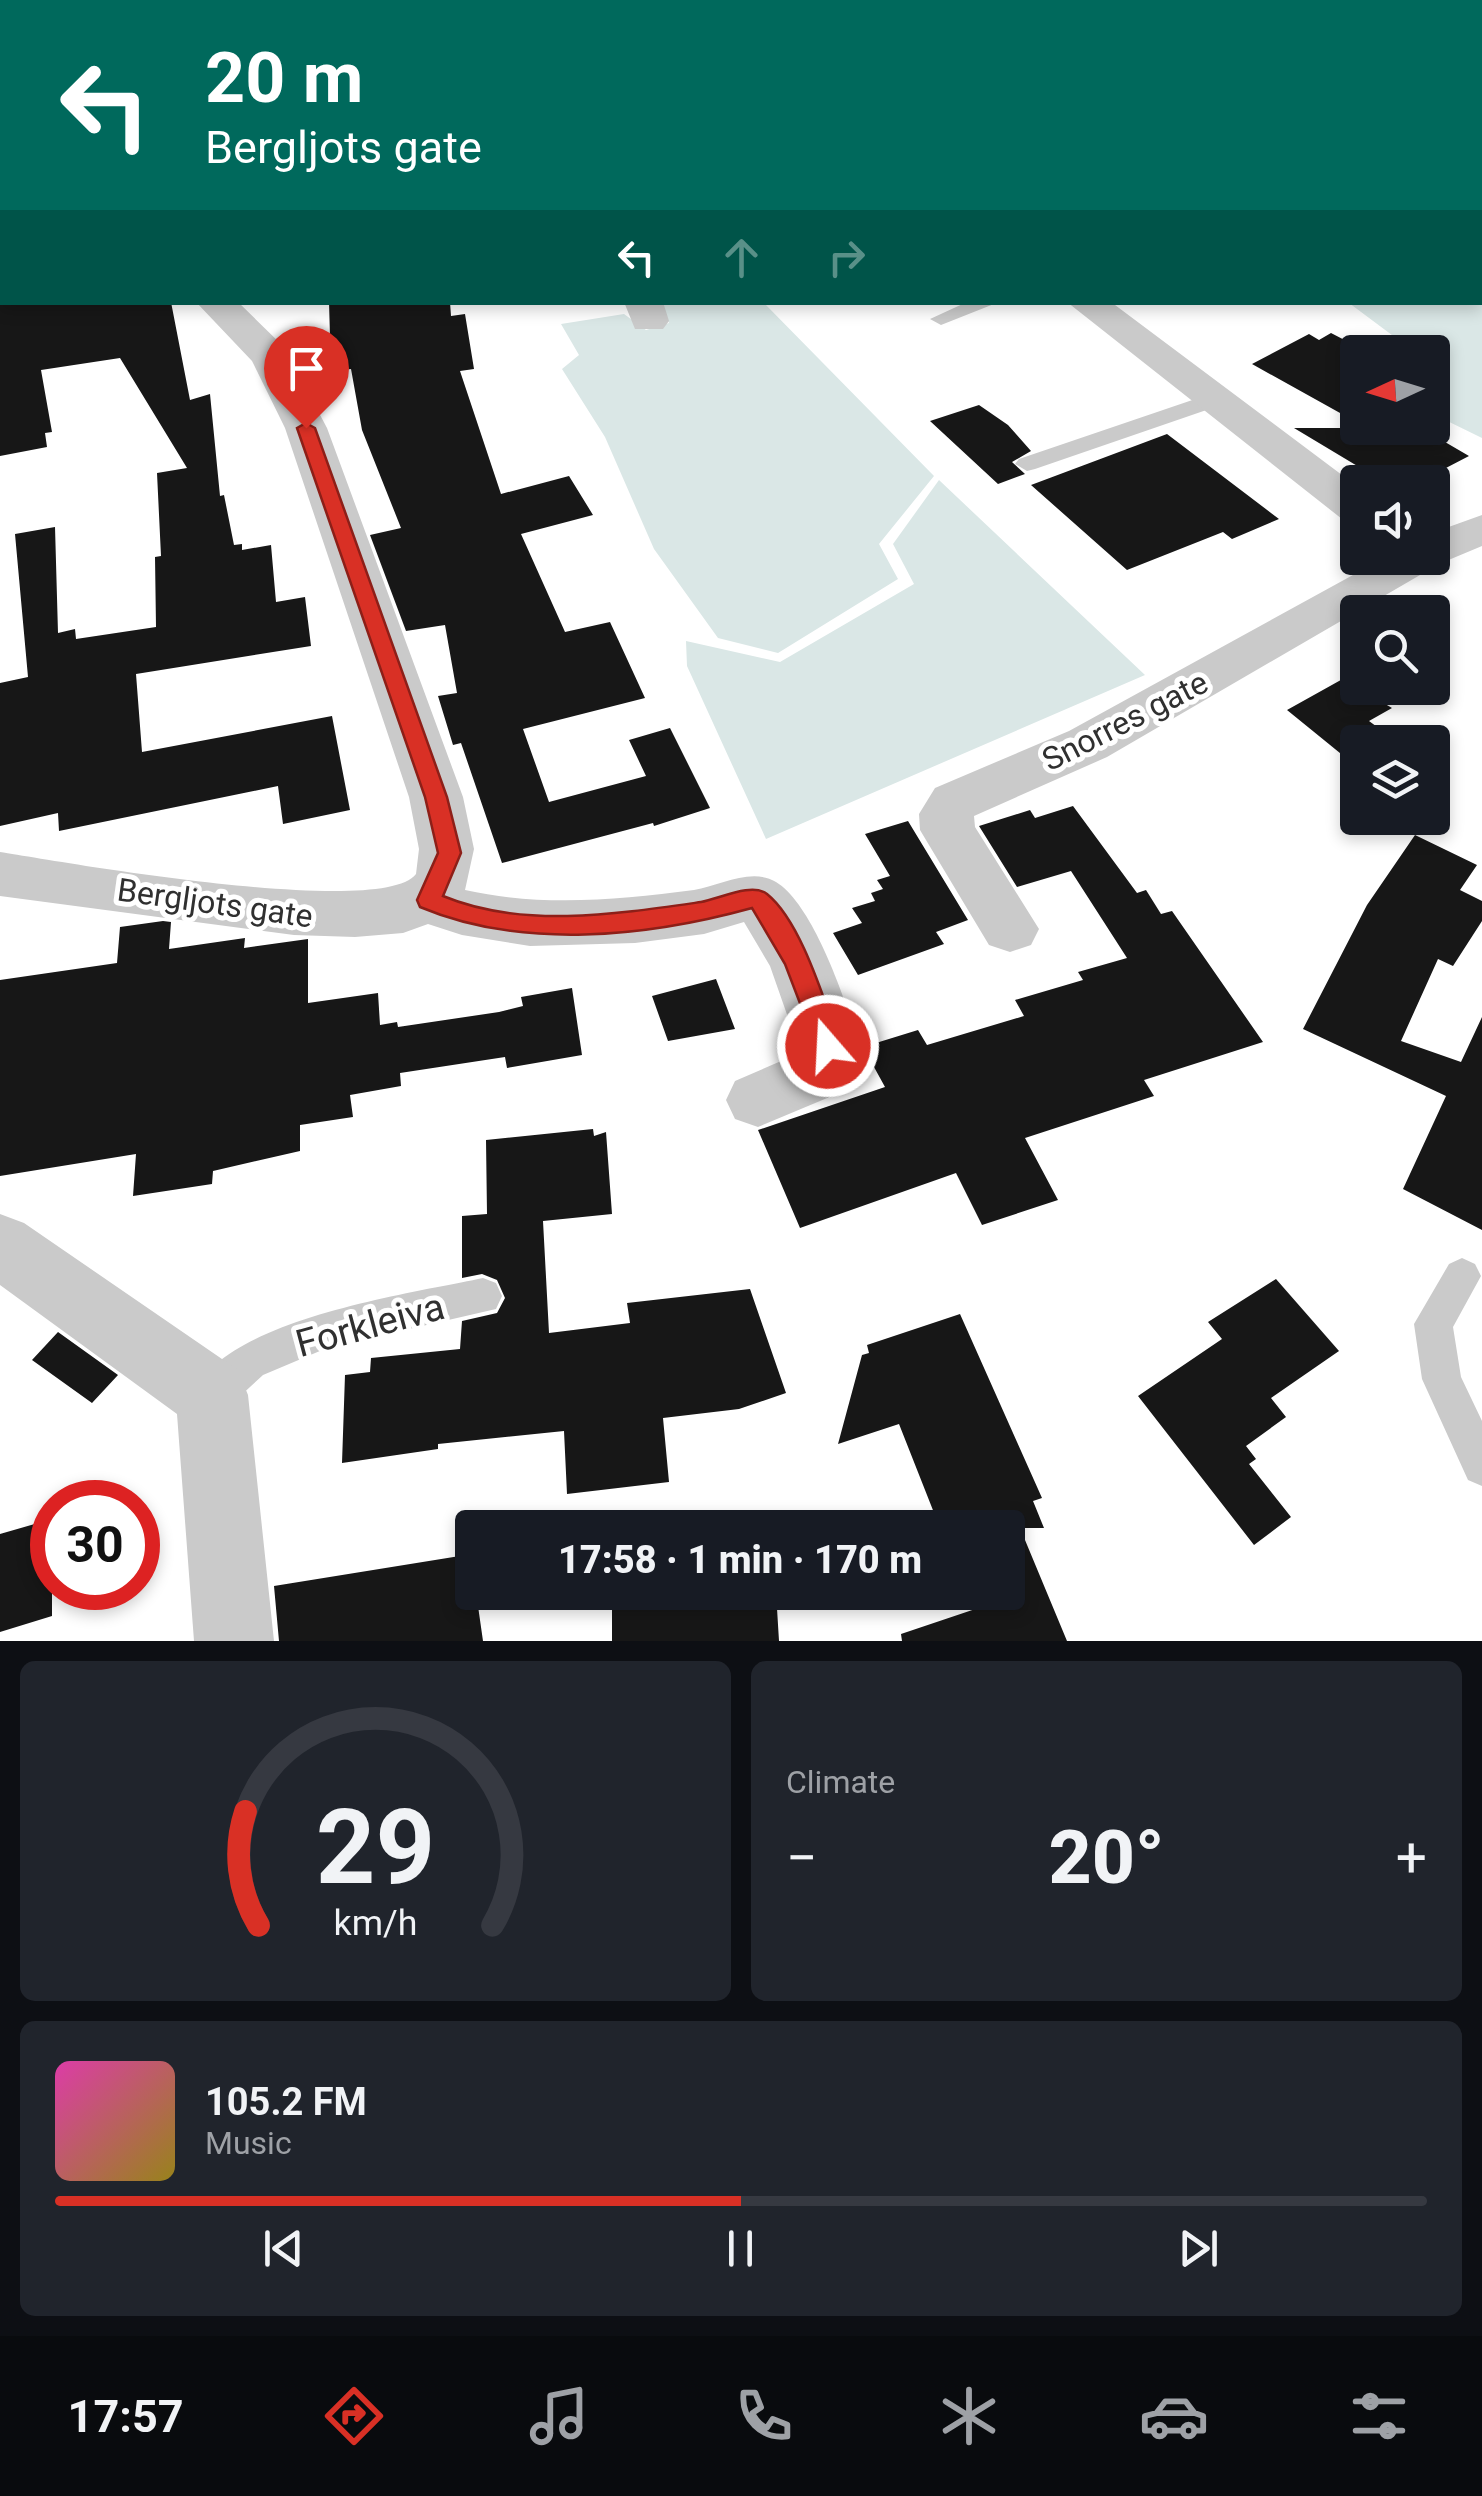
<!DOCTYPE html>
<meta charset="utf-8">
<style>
:root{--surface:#171b24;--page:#20242c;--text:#f1f3f6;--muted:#9ea1a6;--line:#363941;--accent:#d93025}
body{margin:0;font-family:Roboto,sans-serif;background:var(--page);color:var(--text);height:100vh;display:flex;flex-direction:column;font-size:38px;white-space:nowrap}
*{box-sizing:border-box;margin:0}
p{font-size:32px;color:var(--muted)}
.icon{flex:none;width:55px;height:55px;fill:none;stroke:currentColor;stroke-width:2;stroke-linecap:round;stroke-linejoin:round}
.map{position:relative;height:1641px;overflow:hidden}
.side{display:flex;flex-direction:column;gap:20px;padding:20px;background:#0d0f14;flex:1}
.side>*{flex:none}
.guide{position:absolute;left:0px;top:0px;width:1482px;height:305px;box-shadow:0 5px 15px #0003;background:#00695c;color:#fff;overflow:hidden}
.needle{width:65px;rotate:266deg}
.fabs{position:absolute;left:1340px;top:335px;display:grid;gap:20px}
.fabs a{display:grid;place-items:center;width:110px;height:110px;border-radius:10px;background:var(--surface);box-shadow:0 5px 15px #0003;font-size:50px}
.speed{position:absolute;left:30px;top:1480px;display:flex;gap:20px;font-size:50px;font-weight:700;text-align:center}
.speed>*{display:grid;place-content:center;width:130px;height:130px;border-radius:50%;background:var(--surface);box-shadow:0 5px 15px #0003;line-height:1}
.speed .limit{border:15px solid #d22;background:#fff;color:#111}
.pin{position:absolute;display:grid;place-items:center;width:85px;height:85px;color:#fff;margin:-102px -42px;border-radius:50% 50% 50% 0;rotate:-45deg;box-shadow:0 0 10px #0007}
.pin .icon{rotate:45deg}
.me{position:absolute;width:110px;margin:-55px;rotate:341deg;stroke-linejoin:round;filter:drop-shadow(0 0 8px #0008)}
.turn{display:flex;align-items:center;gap:35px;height:210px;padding:0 40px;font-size:45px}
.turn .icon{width:130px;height:130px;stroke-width:2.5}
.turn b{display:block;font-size:70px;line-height:85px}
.lanes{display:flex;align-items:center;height:95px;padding:0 40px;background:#0003;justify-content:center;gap:50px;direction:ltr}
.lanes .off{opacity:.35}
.big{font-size:75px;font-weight:800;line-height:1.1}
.side .tile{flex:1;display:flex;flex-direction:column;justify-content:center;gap:15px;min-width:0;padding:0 35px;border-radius:15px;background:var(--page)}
.side .dial{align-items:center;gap:0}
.dial svg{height:260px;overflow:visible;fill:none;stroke:var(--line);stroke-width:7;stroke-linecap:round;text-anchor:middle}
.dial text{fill:var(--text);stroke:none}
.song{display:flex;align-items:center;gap:30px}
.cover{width:120px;height:120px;border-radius:15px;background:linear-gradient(135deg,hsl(320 70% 55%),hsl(50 70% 35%))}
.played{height:10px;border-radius:5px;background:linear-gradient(90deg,var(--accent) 50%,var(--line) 50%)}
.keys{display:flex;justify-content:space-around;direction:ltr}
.heat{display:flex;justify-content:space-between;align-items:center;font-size:55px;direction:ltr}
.side .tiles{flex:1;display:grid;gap:20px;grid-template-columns:1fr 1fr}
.tile:last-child{grid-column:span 2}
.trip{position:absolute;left:455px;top:1510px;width:570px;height:100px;border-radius:10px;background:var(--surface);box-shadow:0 5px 15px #0003;font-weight:800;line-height:100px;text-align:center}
.tabs{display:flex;height:160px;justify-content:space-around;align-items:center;background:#090b0e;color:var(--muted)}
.tabs .icon{width:70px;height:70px}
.tabs .current{color:var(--accent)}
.tabs b{font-size:45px;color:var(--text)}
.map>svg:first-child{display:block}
.green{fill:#dae7e6}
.building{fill:#171717}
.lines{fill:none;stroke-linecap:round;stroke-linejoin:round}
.service{fill:#cacaca;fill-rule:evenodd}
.minor{fill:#cacaca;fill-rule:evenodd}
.route{fill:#d93025;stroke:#8d1f18;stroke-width:2.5}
.labels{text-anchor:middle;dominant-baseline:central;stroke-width:10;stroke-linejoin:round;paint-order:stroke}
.street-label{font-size:32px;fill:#303030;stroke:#fff}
.near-street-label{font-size:38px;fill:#303030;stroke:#fff}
</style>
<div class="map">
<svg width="1482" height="1641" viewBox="0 0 1482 1641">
<rect width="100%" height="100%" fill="#fff"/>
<!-- green -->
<path class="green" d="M 1480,283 L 1482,284 L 1482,438 L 1433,414 L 1432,352 L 1406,352 L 1408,347 L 1349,303 L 1480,302 Z
M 660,303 L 764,303 L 934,476 L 879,544 L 898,579 L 778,653 L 718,638 L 654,549 L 605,437 L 562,369 L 579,355 L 561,324 L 624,314 L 646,330 L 669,323 Z
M 939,480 L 1145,675 L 766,839 L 687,666 L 686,641 L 780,662 L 914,584 L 893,544 Z"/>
<!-- building -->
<path class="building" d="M 0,261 L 2,302 L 171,302 L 190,400 L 210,394 L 220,496 L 224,495 L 234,545 L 242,544 L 242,550 L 271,545 L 276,602 L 305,597 L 311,646 L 136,674 L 142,752 L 332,716 L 350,810 L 283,824 L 278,786 L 59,831 L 58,813 L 0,826 L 0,683 L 28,677 L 15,534 L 55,527 L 58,633 L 75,629 L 76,639 L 156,627 L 155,557 L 161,556 L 157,473 L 187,468 L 120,358 L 41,370 L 52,432 L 45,433 L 47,447 L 0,456 Z
M 329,302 L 450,302 L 451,316 L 465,314 L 474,369 L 460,371 L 501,494 L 569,476 L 593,515 L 521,534 L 565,632 L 610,622 L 645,698 L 523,729 L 549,802 L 646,776 L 629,740 L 670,728 L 710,808 L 654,826 L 653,823 L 502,863 L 461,743 L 453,745 L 438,696 L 457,693 L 445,625 L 406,631 L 370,535 L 401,528 L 362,430 L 351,369 L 331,371 Z
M 1331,333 L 1358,347 L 1358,423 L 1252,364 L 1309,334 L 1319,340 Z
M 979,405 L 1008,425 L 1031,451 L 1012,462 L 1025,474 L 998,484 L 930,421 Z
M 1294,428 L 1421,428 L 1469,456 L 1419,482 L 1384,482 Z
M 1167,434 L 1279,519 L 1232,539 L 1223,532 L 1127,570 L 1031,485 Z
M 1348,676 L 1358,688 L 1392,708 L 1369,721 L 1392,738 L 1358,742 L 1358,758 L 1351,762 L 1287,710 Z
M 1073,806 L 1137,893 L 1146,890 L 1161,914 L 1172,911 L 1263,1042 L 1144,1080 L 1154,1096 L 1025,1138 L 1058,1200 L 982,1225 L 956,1173 L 800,1228 L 758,1130 L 885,1087 L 863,1047 L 918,1030 L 927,1045 L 1024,1016 L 1015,1000 L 1083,980 L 1078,972 L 1127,958 L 1071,871 L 1017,887 L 979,826 L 1030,810 L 1035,818 Z
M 908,821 L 968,920 L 936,932 L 944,944 L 858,975 L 833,933 L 862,923 L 852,908 L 875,901 L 871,893 L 883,889 L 877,880 L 890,876 L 865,834 Z
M 1415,835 L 1477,865 L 1460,890 L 1482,901 L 1482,921 L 1453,966 L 1438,959 L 1401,1041 L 1461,1062 L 1482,1017 L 1482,1230 L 1403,1189 L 1446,1096 L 1303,1029 L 1367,905 Z
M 163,921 L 171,922 L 169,949 L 245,938 L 244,948 L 308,939 L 308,1003 L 378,993 L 380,1025 L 397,1022 L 398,1027 L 499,1012 L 523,1006 L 521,997 L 572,988 L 582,1055 L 507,1068 L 505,1057 L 400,1073 L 401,1086 L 350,1095 L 353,1117 L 300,1125 L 300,1151 L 213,1171 L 212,1184 L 133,1196 L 136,1154 L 0,1176 L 0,980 L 117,963 L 120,927 Z
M 716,979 L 735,1029 L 668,1041 L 652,996 Z
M 593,1129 L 594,1136 L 606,1132 L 612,1214 L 543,1221 L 549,1333 L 630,1323 L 627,1303 L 750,1289 L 786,1393 L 739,1409 L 663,1418 L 669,1482 L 567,1494 L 564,1431 L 438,1444 L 438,1449 L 342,1463 L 345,1375 L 370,1372 L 371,1358 L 460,1349 L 462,1321 L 497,1313 L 505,1298 L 497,1280 L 482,1274 L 462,1278 L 462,1216 L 487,1214 L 486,1140 Z
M 1276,1279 L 1339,1351 L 1271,1398 L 1286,1417 L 1246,1446 L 1256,1459 L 1249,1464 L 1291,1517 L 1254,1545 L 1138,1396 L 1222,1339 L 1208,1322 Z
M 960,1314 L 1042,1498 L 1033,1501 L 1044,1528 L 1020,1528 L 1067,1641 L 902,1641 L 901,1634 L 1008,1598 L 1008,1528 L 940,1528 L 899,1424 L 838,1444 L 862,1355 L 869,1353 L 867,1345 Z
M 58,1332 L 118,1375 L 92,1403 L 32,1360 Z
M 52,1519 L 52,1616 L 0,1632 L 0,1534 Z
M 466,1555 L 467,1584 L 472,1582 L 476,1592 L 483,1641 L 279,1641 L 274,1586 Z
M 776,1592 L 779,1641 L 612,1641 L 612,1603 Z"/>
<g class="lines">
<!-- service -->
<path class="service" d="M 823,0 L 841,0 L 842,2 L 825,2 Z
M 967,302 L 999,302 L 941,325 L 930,319 Z
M 1213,393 L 1221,395 L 1221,405 L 1035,469 L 1027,471 L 1015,464 L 1019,459 Z
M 1462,1258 L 1475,1264 L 1481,1276 L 1453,1327 L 1461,1377 L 1482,1421 L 1482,1486 L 1468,1480 L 1422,1379 L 1414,1324 L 1449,1264 Z
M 483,1278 L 496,1283 L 502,1296 L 496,1309 L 327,1348 L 263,1375 L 226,1409 L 212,1415 L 198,1409 L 192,1395 C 224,1319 409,1294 483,1278 Z"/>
<!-- minor -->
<path class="minor" d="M 340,0 L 386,0 L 388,2 L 342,2 Z
M 1102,0 L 1133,0 L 1135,2 L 1104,2 Z
M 1393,0 L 1426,0 L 1428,2 L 1395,2 Z
M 1480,32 L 1482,32 L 1482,51 L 1480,51 Z
M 0,76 L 2,76 L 2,96 L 0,96 Z
M 1480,238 L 1482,238 L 1482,261 L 1480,261 Z
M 196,302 L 238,302 L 284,347 L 327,428 L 463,797 L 474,849 L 465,890 C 542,907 617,900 694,890 C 720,886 751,867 776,882 C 814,905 847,1004 859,1045 L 832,1096 L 758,1127 L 735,1119 L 726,1100 L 735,1081 L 788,1058 L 797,1043 L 770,966 L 744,922 L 704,934 L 635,943 L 530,946 L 462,935 L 428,924 L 403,933 L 355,937 L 294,935 L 0,896 L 0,852 C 63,862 382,919 416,874 L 419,849 L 409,797 L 285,428 L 252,361 Z
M 624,302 L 663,302 L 669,321 L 663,329 L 635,329 Z
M 1067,302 L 1111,302 L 1358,487 L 1358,523 L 1342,519 Z
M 1482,515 L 1482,546 L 1439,564 L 1107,757 L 974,816 L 975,827 L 1039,929 L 1031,945 L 1010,952 L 989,945 L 920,830 L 919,814 L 935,788 L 1069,731 L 1384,558 L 1432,558 L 1432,533 Z
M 0,1214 L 24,1223 L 238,1370 L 248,1395 L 274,1641 L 194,1641 L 177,1414 L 0,1285 Z"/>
</g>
<!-- route -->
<path class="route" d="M 306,423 L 315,428 L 447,797 L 461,853 L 443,896 C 522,929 618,914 701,902 C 719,899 752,882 767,894 C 802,922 825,1004 841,1046 L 837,1053 L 819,1053 L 785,964 L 752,908 C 647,937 522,950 420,907 L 417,900 L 438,853 L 425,797 L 297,428 Z"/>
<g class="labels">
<!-- street labels -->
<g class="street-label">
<text transform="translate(1125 721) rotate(-27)">Snorres gate</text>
<text transform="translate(215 903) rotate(8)">Bergljots gate</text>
</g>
<!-- near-street labels -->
<g class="near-street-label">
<text transform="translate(370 1325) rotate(-15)">Forkleiva</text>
</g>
</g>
</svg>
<div class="fabs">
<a><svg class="needle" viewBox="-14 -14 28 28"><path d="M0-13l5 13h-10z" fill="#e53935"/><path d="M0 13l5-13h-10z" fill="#9ea1a6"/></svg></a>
<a><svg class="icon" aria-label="sound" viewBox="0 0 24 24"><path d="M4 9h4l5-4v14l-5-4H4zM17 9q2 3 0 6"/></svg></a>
<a><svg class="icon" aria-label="search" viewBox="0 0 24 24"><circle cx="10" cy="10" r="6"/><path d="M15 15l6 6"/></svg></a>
<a><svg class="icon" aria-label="layers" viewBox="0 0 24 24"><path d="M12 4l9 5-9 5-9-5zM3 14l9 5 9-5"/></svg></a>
</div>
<div class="speed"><div class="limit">30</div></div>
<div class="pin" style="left:306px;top:428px;background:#d93025"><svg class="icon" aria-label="arrive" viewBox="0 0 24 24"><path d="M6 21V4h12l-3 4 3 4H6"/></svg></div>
<svg class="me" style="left:828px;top:1046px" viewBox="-20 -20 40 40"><circle r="17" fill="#d93025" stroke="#fff" stroke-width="3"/><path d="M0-11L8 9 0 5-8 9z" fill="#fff"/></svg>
<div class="trip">17:58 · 1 min · 170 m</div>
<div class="guide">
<div class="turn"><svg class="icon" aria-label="left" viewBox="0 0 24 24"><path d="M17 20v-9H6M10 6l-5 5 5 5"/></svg><div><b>20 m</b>Bergljots gate</div></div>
<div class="lanes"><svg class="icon" aria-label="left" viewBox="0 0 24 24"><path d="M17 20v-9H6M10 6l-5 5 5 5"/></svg><svg class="icon off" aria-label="ahead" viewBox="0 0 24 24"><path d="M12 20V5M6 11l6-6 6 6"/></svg><svg class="icon off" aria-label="right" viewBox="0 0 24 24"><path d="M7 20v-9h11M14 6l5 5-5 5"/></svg></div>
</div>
</div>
<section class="side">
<div class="tiles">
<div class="tile dial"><svg viewBox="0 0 100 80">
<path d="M14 69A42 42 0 1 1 86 69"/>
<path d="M14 69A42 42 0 0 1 10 34" stroke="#d93025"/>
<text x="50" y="56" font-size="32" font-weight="700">29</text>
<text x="50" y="72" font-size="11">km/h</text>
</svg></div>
<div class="tile"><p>Climate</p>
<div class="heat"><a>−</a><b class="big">20°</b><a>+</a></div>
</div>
<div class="tile">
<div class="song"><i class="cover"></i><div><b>105.2 FM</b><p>Music</p></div></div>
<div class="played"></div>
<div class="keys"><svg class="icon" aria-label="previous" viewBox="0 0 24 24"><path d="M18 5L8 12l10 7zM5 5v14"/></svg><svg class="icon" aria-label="pause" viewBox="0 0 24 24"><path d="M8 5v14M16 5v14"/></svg><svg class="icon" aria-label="next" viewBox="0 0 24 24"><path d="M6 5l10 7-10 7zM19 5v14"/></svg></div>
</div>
</div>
</section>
<nav class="tabs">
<b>17:57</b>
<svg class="icon current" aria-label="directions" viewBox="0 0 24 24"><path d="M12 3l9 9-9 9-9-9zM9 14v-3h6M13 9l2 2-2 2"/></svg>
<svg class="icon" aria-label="music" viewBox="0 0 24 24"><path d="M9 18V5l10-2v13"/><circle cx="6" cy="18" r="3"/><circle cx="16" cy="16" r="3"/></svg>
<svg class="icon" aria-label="phone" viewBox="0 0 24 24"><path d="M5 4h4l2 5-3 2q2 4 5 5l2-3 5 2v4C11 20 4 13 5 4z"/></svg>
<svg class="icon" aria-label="climate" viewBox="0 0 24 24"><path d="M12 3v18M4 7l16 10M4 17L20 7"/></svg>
<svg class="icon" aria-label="car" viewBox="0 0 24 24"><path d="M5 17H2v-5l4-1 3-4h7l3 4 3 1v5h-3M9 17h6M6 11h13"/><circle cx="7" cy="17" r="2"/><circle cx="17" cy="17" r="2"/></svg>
<svg class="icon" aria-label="filters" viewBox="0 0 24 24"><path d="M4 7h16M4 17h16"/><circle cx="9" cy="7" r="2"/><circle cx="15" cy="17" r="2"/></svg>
</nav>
